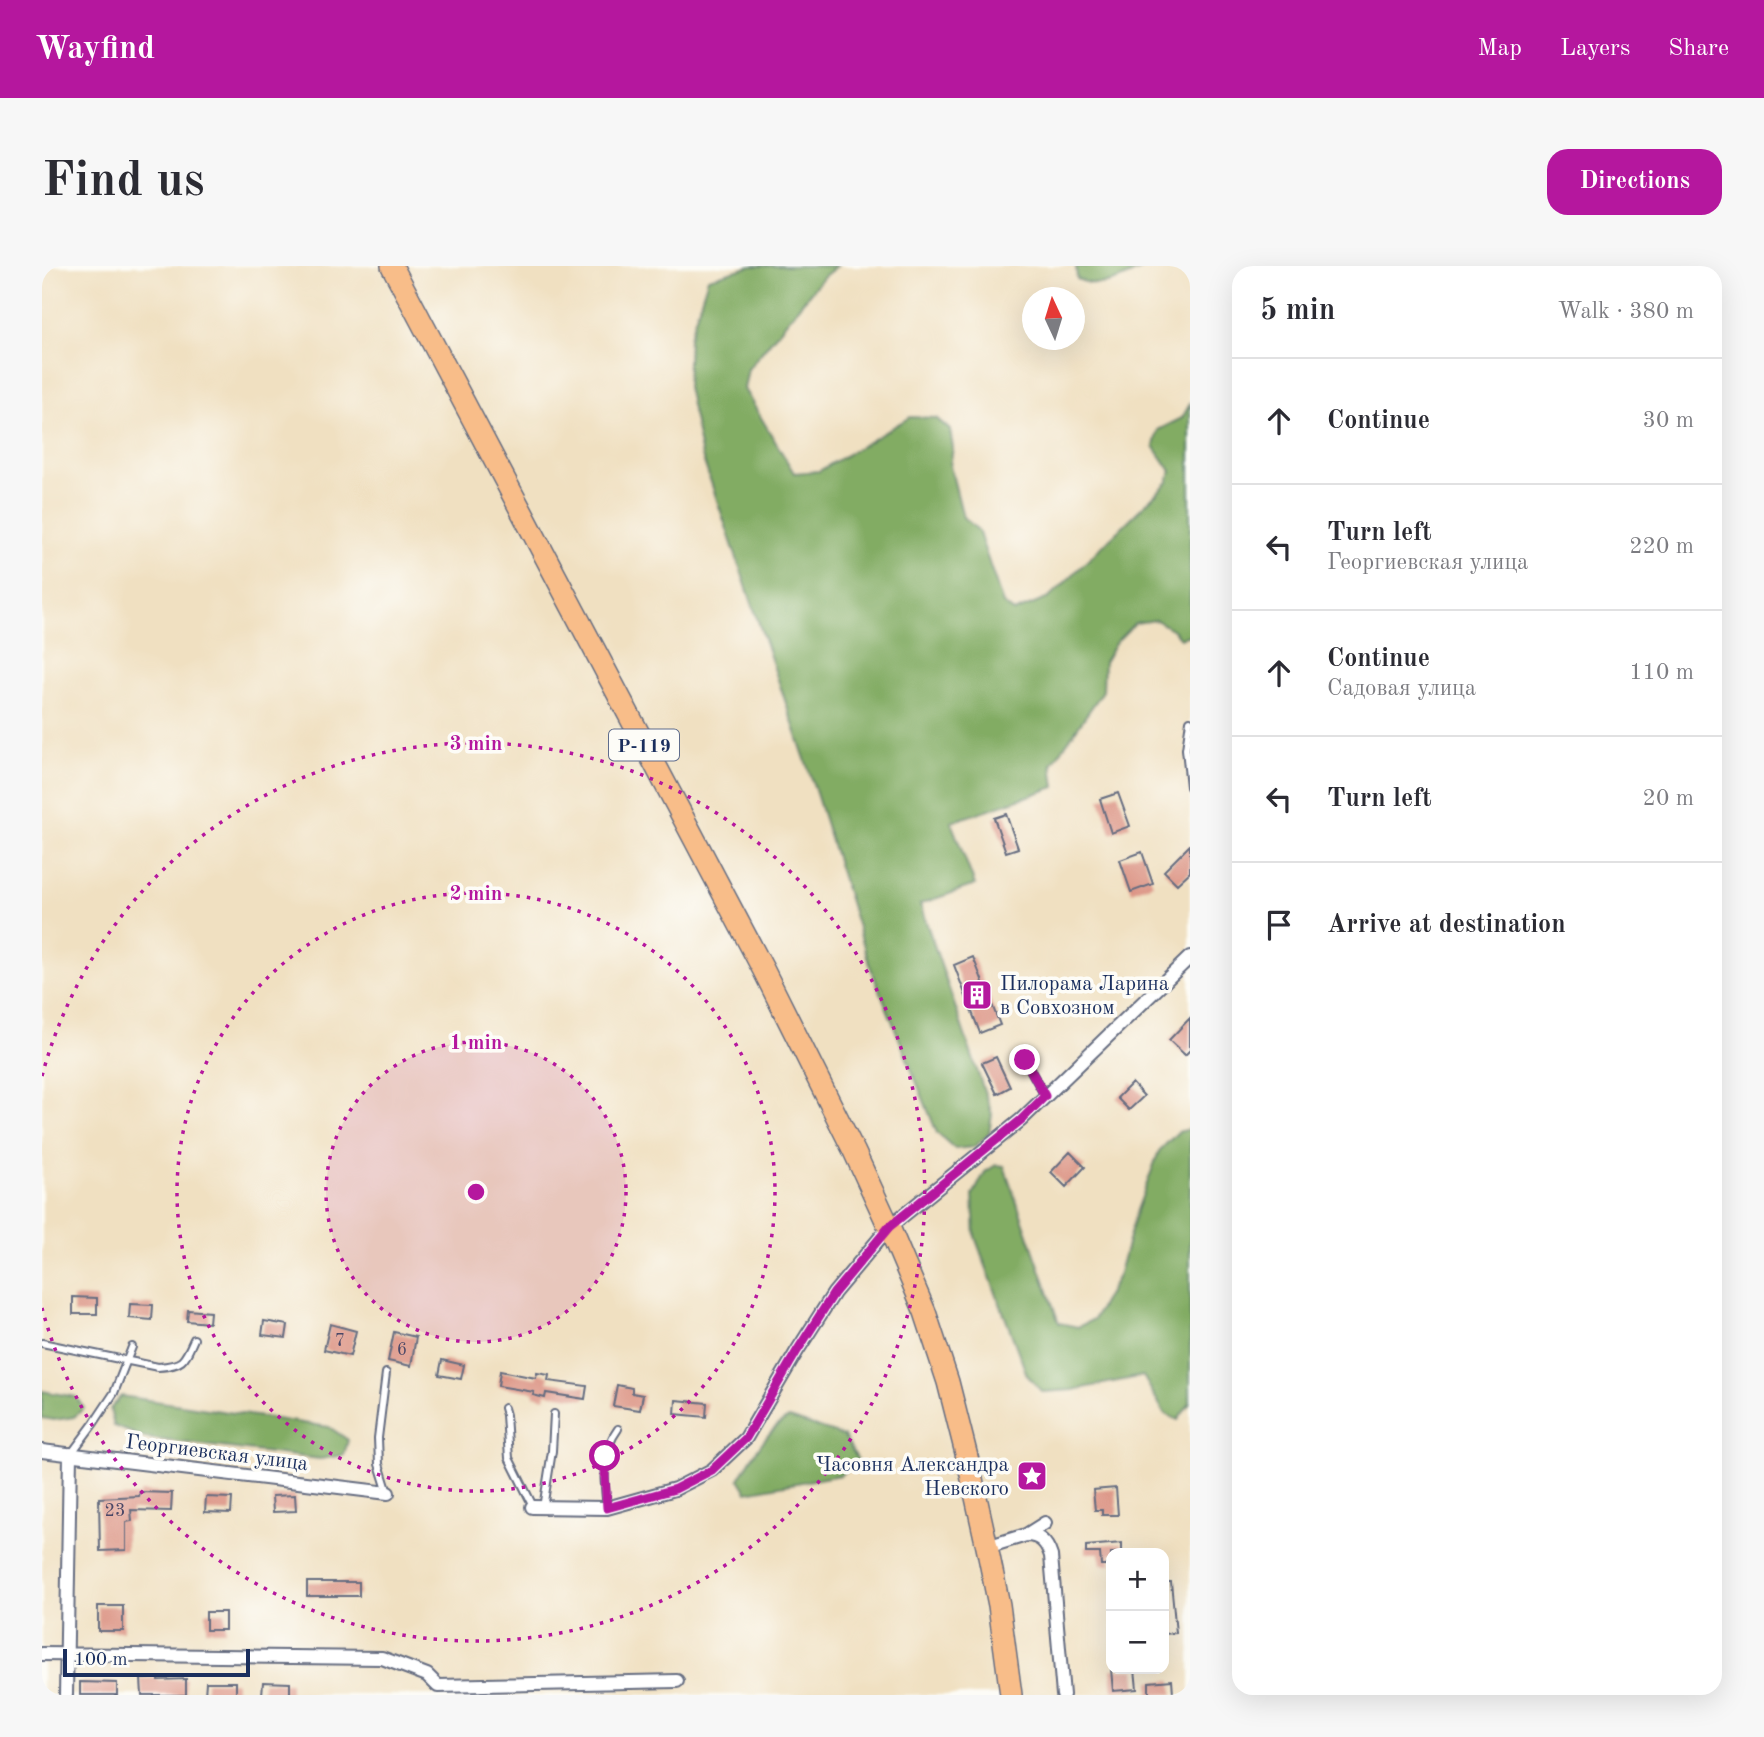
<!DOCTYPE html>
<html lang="en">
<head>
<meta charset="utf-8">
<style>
  :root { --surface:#fff; --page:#f7f7f7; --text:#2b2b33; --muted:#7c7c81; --line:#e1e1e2; --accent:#b5179e }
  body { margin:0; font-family:"Old Standard TT",serif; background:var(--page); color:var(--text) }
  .controls { position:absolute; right:21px; bottom:21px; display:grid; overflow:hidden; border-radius:14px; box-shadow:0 7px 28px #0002 }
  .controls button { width:63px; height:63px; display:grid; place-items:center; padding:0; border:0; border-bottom:2px solid var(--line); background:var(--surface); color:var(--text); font:35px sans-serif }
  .compass { position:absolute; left:980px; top:21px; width:63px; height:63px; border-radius:50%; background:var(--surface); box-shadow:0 7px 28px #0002; rotate:356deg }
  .scale { position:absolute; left:21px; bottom:18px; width:187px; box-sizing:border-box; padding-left:7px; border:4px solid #1b2f5e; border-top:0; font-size:19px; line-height:24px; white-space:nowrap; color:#1b2f5e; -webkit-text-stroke:5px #fdfcf7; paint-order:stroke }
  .stop { position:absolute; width:21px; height:21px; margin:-16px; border:5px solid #b5179e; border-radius:50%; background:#fff }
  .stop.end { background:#b5179e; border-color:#fff; box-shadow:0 2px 7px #0008 }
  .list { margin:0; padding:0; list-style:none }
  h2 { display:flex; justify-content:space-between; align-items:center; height:91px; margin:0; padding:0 28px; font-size:30px }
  h2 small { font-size:23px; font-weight:400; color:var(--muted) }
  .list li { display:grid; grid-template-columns:46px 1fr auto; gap:21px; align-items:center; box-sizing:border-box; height:126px; padding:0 28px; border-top:2px solid var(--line) }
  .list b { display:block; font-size:26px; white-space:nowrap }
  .list p { margin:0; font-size:23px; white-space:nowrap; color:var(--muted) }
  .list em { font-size:23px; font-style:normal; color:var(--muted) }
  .icon { flex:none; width:38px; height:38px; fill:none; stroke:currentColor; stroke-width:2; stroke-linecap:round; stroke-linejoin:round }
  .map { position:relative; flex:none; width:1148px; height:1429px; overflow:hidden; border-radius:21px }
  header { display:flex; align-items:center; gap:42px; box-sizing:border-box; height:98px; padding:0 35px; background:var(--accent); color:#fff }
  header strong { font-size:33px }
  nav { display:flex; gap:38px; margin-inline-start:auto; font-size:24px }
  .intro { display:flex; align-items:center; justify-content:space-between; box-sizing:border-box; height:168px; padding:0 42px }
  h1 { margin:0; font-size:49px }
  .button { padding:18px 32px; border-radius:21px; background:var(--accent); color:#fff; font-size:24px; font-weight:700 }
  main { display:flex; gap:42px; padding:0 42px }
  aside { flex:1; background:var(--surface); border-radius:21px; box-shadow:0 7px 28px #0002 }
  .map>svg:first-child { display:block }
  .forest { fill:#82ac64; stroke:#4e6e61; stroke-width:2 }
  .building { fill:#db9282 }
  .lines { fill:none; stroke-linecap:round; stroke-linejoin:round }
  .service-casing { stroke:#666d81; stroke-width:10 }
  .minor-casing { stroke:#666d81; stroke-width:16 }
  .trunk-casing { stroke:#666d81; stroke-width:24 }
  .service { stroke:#fff; stroke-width:6 }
  .minor { stroke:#fff; stroke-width:12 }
  .trunk { stroke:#f8bd89; stroke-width:21 }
  .route { stroke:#b5179e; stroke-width:9 }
  .ring { fill:none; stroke:#b5179e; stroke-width:3.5; stroke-dasharray:3.5 7 }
  .labels { text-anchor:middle; stroke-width:7; stroke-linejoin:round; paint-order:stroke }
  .number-label { font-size:18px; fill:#4b4867 }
  .shield { fill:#fdfcf7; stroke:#5f6c8c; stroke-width:2 }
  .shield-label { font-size:19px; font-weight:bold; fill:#1b2f5e }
  .poi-label { font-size:21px; fill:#1b2f5e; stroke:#fdfcf7; text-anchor:start }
  .street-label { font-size:21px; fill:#1b2f5e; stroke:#fdfcf7 }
  .centre { fill:#b5179e; stroke:#fdfcf7; stroke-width:3.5 }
  .ring-label { font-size:21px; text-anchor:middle; font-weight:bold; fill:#b5179e; stroke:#fdfcf7; stroke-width:7; stroke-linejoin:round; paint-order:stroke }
</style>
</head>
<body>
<header>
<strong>Wayfind</strong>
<nav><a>Map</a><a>Layers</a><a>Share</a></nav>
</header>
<div class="intro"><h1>Find us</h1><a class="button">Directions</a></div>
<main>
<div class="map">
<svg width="1148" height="1429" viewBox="0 0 1148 1429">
  <rect width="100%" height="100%" fill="#fdfcf7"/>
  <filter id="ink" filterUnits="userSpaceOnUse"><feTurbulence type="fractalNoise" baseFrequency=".0143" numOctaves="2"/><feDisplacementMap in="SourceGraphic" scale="14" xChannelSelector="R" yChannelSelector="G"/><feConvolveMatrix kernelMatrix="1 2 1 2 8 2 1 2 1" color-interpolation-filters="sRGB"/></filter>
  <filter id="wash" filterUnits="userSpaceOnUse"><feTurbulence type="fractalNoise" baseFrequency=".00686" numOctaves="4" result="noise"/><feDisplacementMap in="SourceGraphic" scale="28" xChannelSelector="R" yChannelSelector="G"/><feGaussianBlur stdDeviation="1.57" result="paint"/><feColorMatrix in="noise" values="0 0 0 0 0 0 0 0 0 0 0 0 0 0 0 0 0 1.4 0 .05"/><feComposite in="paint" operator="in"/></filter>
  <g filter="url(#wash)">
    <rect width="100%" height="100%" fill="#f0e0c1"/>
    <path class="forest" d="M710,0H795L781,11L706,103L702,123L752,207L777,205L868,151L894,152L908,164L911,182L908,200L921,251L936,264L961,338L972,346L1007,332L1126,216L1129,205L1112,180L1116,164L1140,152L1148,138V369L1138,372L1131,364L1114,354L1093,357L1074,376L1062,396L1061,425L1010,498L1013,521L909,556L933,619L878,638L950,848L947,868L932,881L913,883L895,867L828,700L767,505L660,190L645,121L647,72L666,12Z
      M1034,0H1106C1081,12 1062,25 1035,13Z
      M1148,863V1137L1136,1154L1123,1148L1101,1110L1031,1124L1000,1126L985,1109L933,971L931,929L943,906L954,899L962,900L1017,1057L1036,1061L1052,1053L1076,1010L1094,947L1117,885L1136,866Z
      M0,1125L34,1131L42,1142L32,1151L12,1154L0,1152Z
      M79,1130L287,1161L306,1174L302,1189L278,1193L103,1172L72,1160L68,1143Z
      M747,1152L802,1170L817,1196L798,1209L705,1226L697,1213C710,1192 725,1163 747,1152Z"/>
    <g id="blocks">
      <path class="building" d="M1076,527L1088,560L1069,567L1058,533Z
        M964,548L976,582L964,586L952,552Z
        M1148,579V606L1135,618L1122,605Z
        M1100,586L1111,618L1089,626L1078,594Z
        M931,691L958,759L938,767L912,699Z
        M1148,752V784L1143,789L1127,774Z
        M954,791L968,821L955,828L940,797Z
        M1090,817L1102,830L1087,844L1075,832Z
        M1028,886L1043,901L1024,921L1009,906Z
        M31,1031L55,1032V1048H31Z
        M88,1038L111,1039L110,1054L87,1052Z
        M146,1044L168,1046L167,1057L145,1055Z
        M222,1055L246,1059L244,1072L220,1069Z
        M288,1058L314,1065L308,1090L282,1084Z
        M352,1066L374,1071L369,1100L346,1095Z
        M400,1094L422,1099L419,1113L397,1109Z
        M458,1105L494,1112L495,1107L507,1109L506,1115L545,1120L543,1133L504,1127L503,1132L491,1129L492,1126L456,1120Z
        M575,1119L590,1122V1127L601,1129L598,1144L571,1140Z
        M634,1134L665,1137L664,1151L633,1148Z
        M1074,1222L1076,1249H1060V1244H1053L1051,1224Z
        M98,1226L130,1227L129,1245L89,1244L90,1255L84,1256V1284L58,1285L57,1232L97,1230Z
        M253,1229L254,1245L231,1246L230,1230Z
        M164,1231L190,1232L189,1247L163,1246Z
        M1080,1277V1287H1069V1299H1059L1058,1287H1044V1280Z
        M265,1316H317V1330H265Z
        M1122,1316H1129L1134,1367L1122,1368Z
        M56,1340H81V1365H56Z
        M164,1346H183V1364H164Z
        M1069,1403H1093L1095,1423L1071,1425Z
        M116,1412V1414L144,1413V1429H100L99,1413Z
        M1130,1414L1131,1428L1107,1429V1416Z
        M38,1416L75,1417V1429H38Z
        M164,1416H194V1429H163Z
        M221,1416L248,1417V1429H220Z"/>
    </g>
  </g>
  <g filter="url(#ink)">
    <use href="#blocks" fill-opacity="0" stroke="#666d81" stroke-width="2"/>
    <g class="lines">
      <g class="service-casing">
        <path id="service" d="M1148,455L1144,483L1148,521
          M983,794L1003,830
          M0,1077L116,1101C141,1099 142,1096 152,1073
          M344,1107L336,1172L337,1198L346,1227
          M462,1142L464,1149L467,1192L491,1240
          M29,1188L52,1157L72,1127L90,1081
          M501,1242L510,1185L512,1148
          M565,1242C562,1214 558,1187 576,1163"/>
      </g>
      <g class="minor-casing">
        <path id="minor" d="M0,1185L346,1227
          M490,1241L565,1242L633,1223L670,1204L704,1172L755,1085L792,1027L847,961L979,854L1148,691
          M984,1269C998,1269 1005,1277 1009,1290L1021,1429
          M945,1281L984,1269L1003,1257
          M0,1388L340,1392L385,1409L396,1420
          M396,1420L635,1415
          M24,1429L28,1188"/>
      </g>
      <g class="trunk-casing">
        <path id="trunk" d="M350,0L721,703L812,885L847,961L883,1046L906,1116L926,1195L945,1281L957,1339L969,1429"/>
      </g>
      <use href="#service" class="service"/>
      <use href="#minor" class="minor"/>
      <use href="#trunk" class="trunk"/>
    </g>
  </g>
  <g class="lines" filter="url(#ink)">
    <path class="route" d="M563,1190V1212L565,1242L633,1223L670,1204L704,1172L755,1085L792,1027L847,961L979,854L1003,830L983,794"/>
  </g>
  <circle cx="434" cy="926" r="150" fill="#b5179e" fill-opacity=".12"/>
  <g class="ring">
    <circle cx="434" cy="926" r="150"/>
    <circle cx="434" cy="926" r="299"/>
    <path d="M0 810A449 449 0 1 1 0 1042"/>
  </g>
  <defs>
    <g id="building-square" transform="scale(1.575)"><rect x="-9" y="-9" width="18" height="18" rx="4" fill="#b5179e" stroke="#fdfcf7"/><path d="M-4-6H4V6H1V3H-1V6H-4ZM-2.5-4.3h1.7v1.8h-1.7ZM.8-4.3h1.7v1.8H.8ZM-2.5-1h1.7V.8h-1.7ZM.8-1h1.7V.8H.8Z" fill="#fff"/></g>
    <g id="sight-square" transform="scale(1.575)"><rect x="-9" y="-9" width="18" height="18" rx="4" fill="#b5179e" stroke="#fdfcf7"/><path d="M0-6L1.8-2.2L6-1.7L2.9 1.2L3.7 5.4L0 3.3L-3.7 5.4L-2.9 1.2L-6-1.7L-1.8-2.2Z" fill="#fff"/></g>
  </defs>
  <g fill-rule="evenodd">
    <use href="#building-square" x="935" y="729"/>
    <use href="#sight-square" x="990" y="1210"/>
  </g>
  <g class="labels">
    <g class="number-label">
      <text x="298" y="1080">7</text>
      <text x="360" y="1089">6</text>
      <text x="73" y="1250">23</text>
    </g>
    <rect class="shield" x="567" y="463.5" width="70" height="31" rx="5"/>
    <g class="shield-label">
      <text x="602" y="486">Р-119</text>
    </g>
    <g class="poi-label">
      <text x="958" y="724">Пилорама Ларина<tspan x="958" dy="24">в Совхозном</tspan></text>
      <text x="967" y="1205" text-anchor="end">Часовня Александра<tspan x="967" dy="24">Невского</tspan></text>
    </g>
    <g class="street-label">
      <text transform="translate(175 1186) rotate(7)" y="7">Георгиевская улица</text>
    </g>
  </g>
  <circle cx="434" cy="926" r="10" class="centre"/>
  <g class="ring-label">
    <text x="434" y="484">3 min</text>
    <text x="434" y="634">2 min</text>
    <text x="434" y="783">1 min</text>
  </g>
</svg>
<div class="controls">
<button>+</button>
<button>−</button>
</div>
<svg class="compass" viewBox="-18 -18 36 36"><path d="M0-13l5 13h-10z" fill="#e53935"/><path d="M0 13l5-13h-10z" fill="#7c7c81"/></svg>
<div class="scale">100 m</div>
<div class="stop" style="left:563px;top:1190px"></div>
<div class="stop end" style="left:983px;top:794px"></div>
</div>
<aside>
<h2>5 min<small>Walk · 380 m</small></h2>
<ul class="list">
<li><svg class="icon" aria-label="ahead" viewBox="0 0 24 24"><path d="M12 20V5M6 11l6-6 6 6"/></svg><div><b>Continue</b></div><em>30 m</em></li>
<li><svg class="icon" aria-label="left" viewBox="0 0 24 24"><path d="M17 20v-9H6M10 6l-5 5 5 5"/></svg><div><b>Turn left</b><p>Георгиевская улица</p></div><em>220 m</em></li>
<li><svg class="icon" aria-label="ahead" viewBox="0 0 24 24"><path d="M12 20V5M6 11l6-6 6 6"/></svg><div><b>Continue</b><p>Садовая улица</p></div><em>110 m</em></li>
<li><svg class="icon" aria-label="left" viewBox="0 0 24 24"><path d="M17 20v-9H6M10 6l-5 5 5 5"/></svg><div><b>Turn left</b></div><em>20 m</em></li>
<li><svg class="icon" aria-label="arrive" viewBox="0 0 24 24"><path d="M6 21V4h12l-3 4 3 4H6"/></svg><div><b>Arrive at destination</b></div></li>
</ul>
</aside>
</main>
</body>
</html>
